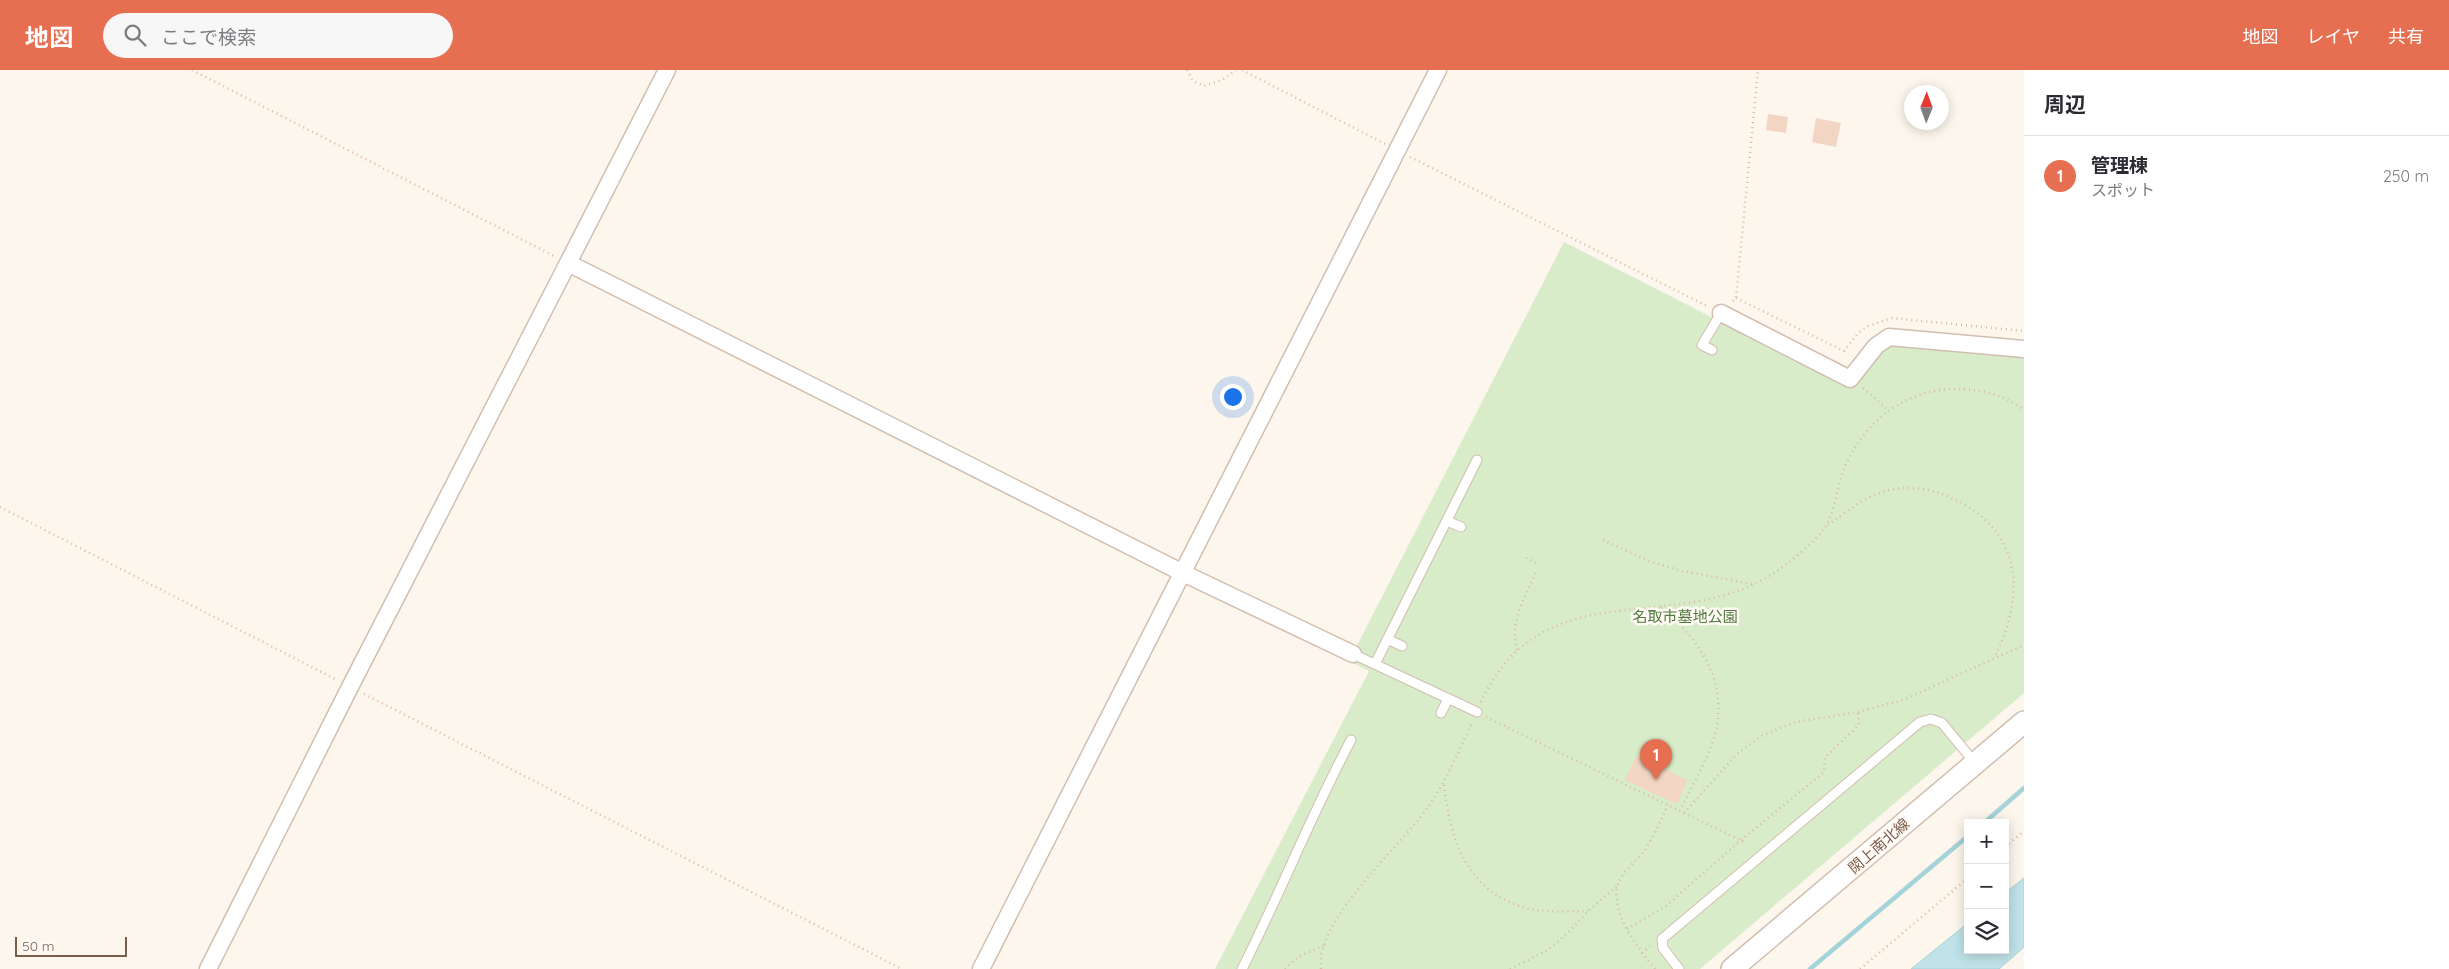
<!DOCTYPE html>
<html lang="ja">
<head>
<meta charset="utf-8">
<style>
  :root { --surface:#fff; --page:#f7f7f7; --text:#2b2b33; --muted:#7c7c81; --line:#e1e1e2; --accent:#e76f51 }
  body { margin:0; font-family:Quicksand,"Noto Sans JP",sans-serif; background:var(--page); color:var(--text) }
  .controls { position:absolute; right:15px; bottom:15px; display:grid; overflow:hidden; border-radius:0px; box-shadow:0 2px 12px #0003 }
  .controls button { width:45px; height:45px; display:grid; place-items:center; padding:0; border:0; border-bottom:1px solid var(--line); background:var(--surface); color:var(--text); font:25px sans-serif }
  .compass { position:absolute; left:1904px; top:15px; width:45px; height:45px; border-radius:50%; background:var(--surface); box-shadow:0 2px 12px #0003; rotate:1deg }
  .scale { position:absolute; left:15px; bottom:12px; width:112px; box-sizing:border-box; padding-left:5px; border:2px solid #7a5c4d; border-top:0; font-size:14px; line-height:18px; white-space:nowrap; color:#7a5c4d; -webkit-text-stroke:4px #fffaf3; paint-order:stroke }
  .you { position:absolute; left:1232px; top:326px; width:18px; height:18px; margin:-12px; border:4px solid #fff; border-radius:50%; background:#1a73e8; box-shadow:0 0 0 8px #1a73e833 }
  .badge { display:grid; place-items:center; width:32px; height:32px; border-radius:50%; background:var(--accent); color:#fff; font-size:16px; font-weight:700 }
  .pin { position:absolute; translate:-50% -41px; filter:drop-shadow(0 1px 2px #0008) }
  .pin::after { content:''; position:absolute; top:26px; width:18px; height:15px; background:inherit; clip-path:polygon(0 0,100% 0,50% 100%) }
  .list { margin:0; padding:0; list-style:none }
  h2 { display:flex; justify-content:space-between; align-items:center; height:65px; margin:0; padding:0 20px; font-size:21px }
  h2 small { font-size:16px; font-weight:400; color:var(--muted) }
  .list li { display:grid; grid-template-columns:32px 1fr auto; gap:15px; align-items:center; box-sizing:border-box; height:80px; padding:0 20px; border-top:1px solid var(--line) }
  .list b { display:block; font-size:19px; white-space:nowrap }
  .list p { margin:0; font-size:16px; white-space:nowrap; color:var(--muted) }
  .list em { font-size:16px; font-style:normal; color:var(--muted) }
  .icon { flex:none; width:28px; height:28px; fill:none; stroke:currentColor; stroke-width:2; stroke-linecap:round; stroke-linejoin:round }
  .map { position:relative; flex:none; width:2024px; height:899px; overflow:hidden }
  header { display:flex; align-items:center; gap:30px; box-sizing:border-box; height:70px; padding:0 25px; background:var(--accent); color:#fff }
  header strong { font-size:24px }
  nav { display:flex; gap:28px; margin-inline-start:auto; font-size:18px }
  .search { width:350px; height:45px; background:var(--page); display:flex; align-items:center; gap:12px; box-sizing:border-box; padding:0 18px; border-radius:28px; color:var(--muted); font-size:19px }
  main { display:flex }
  aside { flex:1; background:var(--surface) }
  .map>svg:first-child { display:block }
  .green { fill:#d8ecc9 }
  .water { fill:#bfe3e8; stroke:#a5d3da }
  .lines { fill:none; stroke-linecap:round; stroke-linejoin:round }
  .stream { stroke:#a5d3da; stroke-width:4.5 }
  .building { fill:#f3d5c3 }
  .service-casing { stroke:#d1beb0; stroke-width:11 }
  .minor-casing { stroke:#d1beb0; stroke-width:19 }
  .tertiary-casing { stroke:#d1beb0; stroke-width:24 }
  .path { stroke:#d9b8a5; stroke-width:2.5; stroke-dasharray:1 4; stroke-linecap:butt }
  .service { stroke:#fff; stroke-width:9 }
  .minor { stroke:#fff; stroke-width:16 }
  .tertiary { stroke:#fff; stroke-width:21 }
  .labels { text-anchor:middle; stroke-width:5; stroke-linejoin:round; paint-order:stroke }
  .park-label { font-size:15px; fill:#537a41; stroke:#fffaf3 }
  .street-label { font-size:15px; fill:#7a5c4d; stroke:#fffaf3 }
</style>
</head>
<body>
<header>
<strong>地図</strong>
<div class="search"><svg class="icon" aria-label="search" viewBox="0 0 24 24"><circle cx="10" cy="10" r="6"/><path d="M15 15l6 6"/></svg>ここで検索</div>
<nav><a>地図</a><a>レイヤ</a><a>共有</a></nav>
</header>
<main>
<div class="map">
<svg width="2024" height="899" viewBox="0 0 2024 899">
  <rect width="100%" height="100%" fill="#fdf6ec"/>
  <path class="green" d="M1564,172L1843,314L1888,275L2024,286V623L1700,899H1215L1369,601L1349,591Z"/>
  <path class="water" d="M2024,808V877L1999,899H1911L1968,853V880H2005V823Z"/>
  <g class="lines">
    <path class="stream" d="M1984,753L2024,718
      M1810,899L1968,766"/>
  </g>
  <path class="building" d="M1768,44L1788,47L1786,63L1766,60Z
    M1816,48L1841,53L1836,77L1812,72Z
    M1636,686L1687,710L1677,734L1625,710Z"/>
  <g class="lines">
    <g class="service-casing">
      <path id="service" d="M1712,280L1702,275L1721,243
        M1447,451L1461,457
        M1387,569L1402,576
        M1353,584L1477,642
        M1375,594L1477,390
        M1441,643L1448,629
        M1242,899C1280,824 1311,745 1351,670
        M1679,899L1663,878L1662,869L1920,652L1931,649L1942,653L1975,693"/>
    </g>
    <g class="minor-casing">
      <path id="minor" d="M667,0L568,193L1183,503L1353,584
        M1721,243L1850,309L1876,276L1889,267L2024,279
        M208,899L350,617L568,193
        M981,899L1438,0"/>
    </g>
    <g class="tertiary-casing">
      <path id="tertiary" d="M1732,899L2024,652"/>
    </g>
    <path class="path" d="M192,0L556,187
      M1187,0L1193,11L1204,16L1222,10L1236,0
      M1242,0L1385,74
      M1410,87L1709,237
      M1736,228L1844,281L1858,263L1868,256L1892,248L2024,261
      M1733,231L1736,228L1758,0
      M1863,318L1888,340
      M0,437L337,610
      M1828,455C1848,441 1869,423 1894,419C1920,415 1941,422 1964,434C2024,470 2024,529 1994,588
      M1603,470L1649,491L1682,501L1752,514
      M1526,488L1536,493
      M1661,537C1703,573 1732,617 1712,674C1703,697 1691,719 1680,740
      M1517,580C1509,552 1526,525 1537,500
      M364,624L902,899
      M1481,632C1546,493 1683,573 1784,496C1798,485 1815,472 1825,457C1833,447 1837,420 1841,407C1857,359 1900,320 1953,319C1978,319 2004,324 2024,340
      M1486,647L1746,773
      M1444,715C1450,769 1466,821 1526,838C1546,843 1568,841 1588,841
      M1684,743L1737,684L1761,666L1795,652L1858,642L1903,630L2024,575
      M2005,777L2024,761
      M1627,859L1666,836L1741,770L1824,702L1825,687L1859,655L1858,642
      M1642,883L1650,876
      M1285,899L1298,887L1325,875
      M1321,899C1314,852 1399,777 1426,740C1445,714 1458,683 1472,653
      M1510,899L1548,880L1568,863L1588,841L1617,816
      M1655,899C1638,878 1612,846 1617,817C1620,803 1637,791 1645,780C1654,766 1661,750 1668,735
      M1860,899L1968,808"/>
    <use href="#service" class="service"/>
    <use href="#minor" class="minor"/>
    <use href="#tertiary" class="tertiary"/>
  </g>
  <g class="labels">
    <g class="park-label">
      <text x="1685" y="552">名取市墓地公園</text>
    </g>
    <g class="street-label">
      <text transform="translate(1879 776) rotate(-41)" y="5">閖上南北線</text>
    </g>
  </g>
</svg>
<div class="controls">
<button>+</button>
<button>−</button>
<button><svg class="icon" aria-label="layers" viewBox="0 0 24 24"><path d="M12 4l9 5-9 5-9-5zM3 14l9 5 9-5"/></svg></button>
</div>
<svg class="compass" viewBox="-18 -18 36 36"><path d="M0-13l5 13h-10z" fill="#e53935"/><path d="M0 13l5-13h-10z" fill="#7c7c81"/></svg>
<div class="scale">50 m</div>
<div class="you"></div>
<div class="pin badge" style="left:1656px;top:710px">1</div>
</div>
<aside>
<h2>周辺<small></small></h2>
<ul class="list">
<li><span class="badge">1</span><div><b>管理棟</b><p>スポット</p></div><em>250 m</em></li>
</ul>
</aside>
</main>
</body>
</html>
